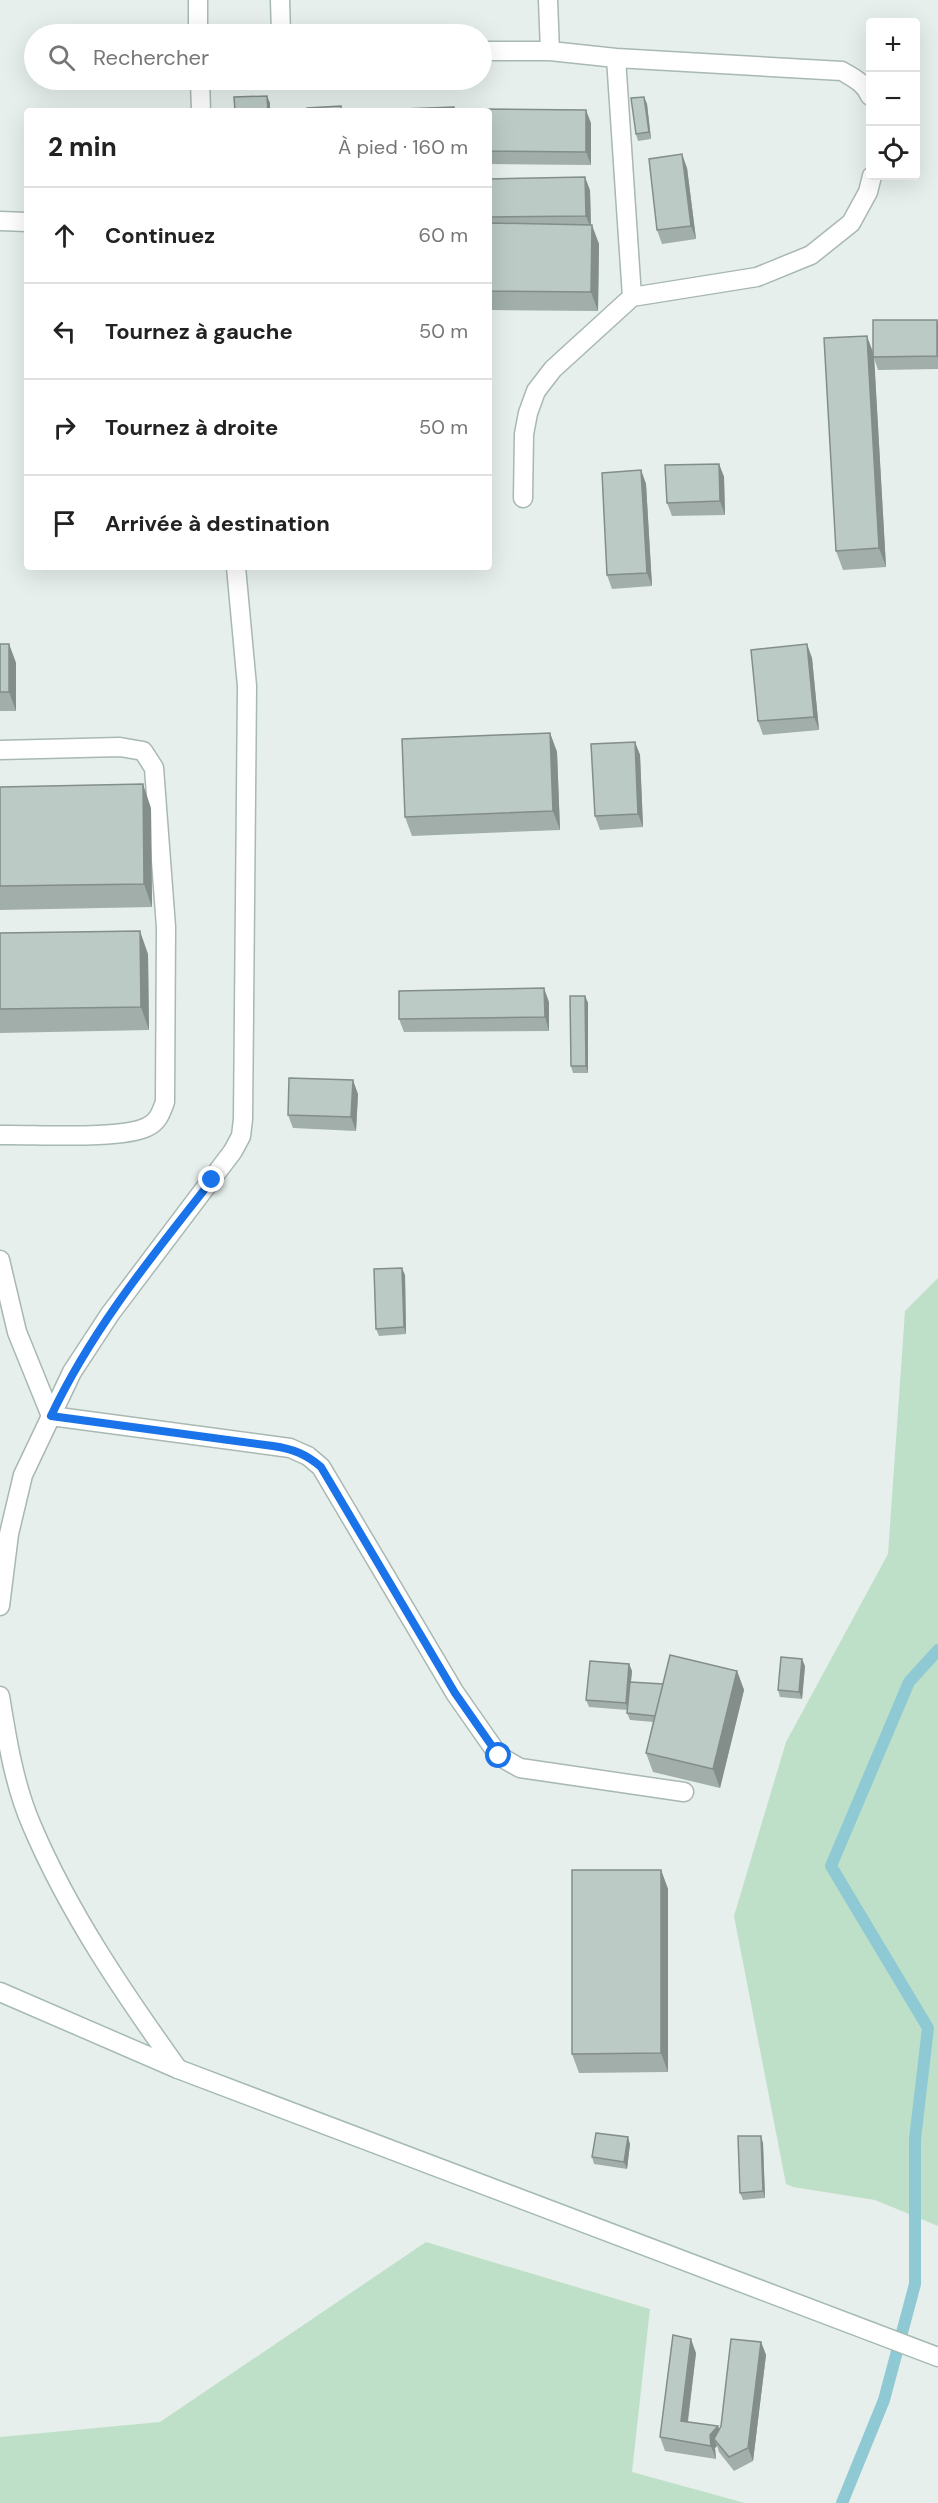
<!DOCTYPE html>
<html lang="fr">
<head>
<meta charset="utf-8">
<style>
  :root { --surface:#fff; --page:#f6f6f6; --text:#222; --muted:#767676; --line:#e0e0e0 }
  body { margin:0; font-family:"DM Sans",sans-serif; background:var(--page); color:var(--text) }
  .controls { position:absolute; right:18px; top:18px; display:grid; overflow:hidden; border-radius:6px; box-shadow:0 6px 24px #0002 }
  .controls button { width:54px; height:54px; display:grid; place-items:center; padding:0; border:0; border-bottom:2px solid var(--line); background:var(--surface); color:var(--text); font:30px sans-serif }
  .stop { position:absolute; width:18px; height:18px; margin:-14px; border:4px solid #1a73e8; border-radius:50%; background:#fff }
  .stop.end { background:#1a73e8; border-color:#fff; box-shadow:0 2px 6px #0008 }
  .list { margin:0; padding:0; list-style:none }
  h2 { display:flex; justify-content:space-between; align-items:center; height:78px; margin:0; padding:0 24px; font-size:26px }
  h2 small { font-size:20px; font-weight:400; color:var(--muted) }
  .list li { display:grid; grid-template-columns:39px 1fr auto; gap:18px; align-items:center; box-sizing:border-box; height:96px; padding:0 24px; border-top:2px solid var(--line) }
  .list b { display:block; font-size:22px; white-space:nowrap }
  .list em { font-size:20px; font-style:normal; color:var(--muted) }
  .icon { flex:none; width:33px; height:33px; fill:none; stroke:currentColor; stroke-width:2; stroke-linecap:round; stroke-linejoin:round }
  .map { position:relative; flex:none; width:938px; height:2503px; overflow:hidden }
  .search { position:absolute; background:var(--surface); box-shadow:0 6px 24px #0002; left:24px; top:24px; width:468px; height:66px; display:flex; align-items:center; gap:15px; box-sizing:border-box; padding:0 21px; border-radius:33px; color:var(--muted); font-size:22px }
  .panel { position:absolute; background:var(--surface); box-shadow:0 6px 24px #0002; left:24px; top:108px; width:468px; height:462px; border-radius:6px }
  .map>svg:first-child { display:block }
  .green { fill:#bfe0c8 }
  .lines { fill:none; stroke-linecap:round; stroke-linejoin:round }
  .stream { stroke:#8ec9d4; stroke-width:12 }
  .lane-casing { stroke:#a8b8b2; stroke-width:21 }
  .street-casing { stroke:#a8b8b2; stroke-width:21 }
  .secondary-casing { stroke:#a4bbb3; stroke-width:21 }
  .lane { stroke:#fff; stroke-width:18 }
  .street { stroke:#fff; stroke-width:18 }
  .secondary { stroke:#fff; stroke-width:18 }
  .wall { fill:#a1aea9 }
  .shaded-wall { fill:#838d89 }
  .building { fill:#bbcac4; stroke:#838d89; stroke-width:1.5 }
  .route { stroke:#1a73e8; stroke-width:8 }
</style>
</head>
<body>
<div class="map">
<svg width="938" height="2503" viewBox="0 0 938 2503">
  <rect width="100%" height="100%" fill="#e6efeb"/>
  <path class="green" d="M938,1278V2226L875,2200L793,2187L786,2184L734,1916L786,1742L888,1554L905,1311Z
    M426,2242L650,2309L632,2472L745,2503H0V2437L160,2422Z"/>
  <g class="lines">
    <path class="stream" d="M842,2503L884,2400L915,2284V2139L928,2028L831,1866L909,1682L938,1650"/>
    <g class="lane-casing">
      <path id="lane" d="M0,750L120,747L143,751L154,768L166,927L165,1102C161,1113 158,1122 147,1127C121,1140 33,1134 0,1135
        M0,1260L17,1332L51,1416"/>
    </g>
    <g class="street-casing">
      <path id="street" d="M198,0V34
        M280,0L281,34
        M548,0L550,51
        M482,51H550L616,58L842,71C853,78 865,83 870,96
        M616,58L632,297
        M200,80L201,111
        M0,221L27,222
        M523,498L524,434L528,413L536,391L553,369L632,297L757,277L811,255L851,223L868,192L872,176
        M51,1416L290,1448L308,1456L321,1467L455,1693L499,1756L520,1768L684,1792
        M0,1606L9,1534L23,1475L72,1372L110,1314L233,1151L241,1136L243,1119L247,686L236,567
        M0,1696C7,1739 14,1785 32,1826C69,1913 123,1992 178,2069"/>
    </g>
    <g class="secondary-casing">
      <path id="secondary" d="M0,1992L178,2069L938,2357"/>
    </g>
    <use href="#lane" class="lane"/>
    <use href="#street" class="street"/>
    <use href="#secondary" class="secondary"/>
  </g>
  <path class="wall" d="M644,97L647,104L651,139L638,141L636,134Z
    M489,111L591,123V165L489,164Z
    M687,168L696,239L662,244L657,230Z
    M489,179L590,190L591,225L599,244L598,311L489,310Z
    M938,323V369L878,370L874,358L886,567L843,570L836,551L873,354Z
    M719,464L724,477L725,515L672,516L667,503Z
    M641,470L646,484L652,586L612,589L607,575Z
    M0,644H9L16,663V711H0Z
    M812,658L819,730L763,735L758,721Z
    M550,733L557,752L560,830L412,836L405,817Z
    M635,742L640,755L643,827L600,830L595,816Z
    M0,787L151,808L152,907L0,910Z
    M0,933L148,954L149,1030L0,1033Z
    M585,996L588,1003V1073H573L571,1066Z
    M549,1002V1031L404,1032L399,1019Z
    M358,1094L356,1131L293,1128L288,1115Z
    M405,1275L406,1334L379,1336L376,1329Z
    M629,1664L632,1671L631,1682L663,1684L737,1671L744,1690L720,1788L653,1772L646,1753L653,1722L630,1720L627,1713L628,1710L589,1707L586,1700Z
    M805,1666L802,1699L780,1697L778,1690Z
    M661,1870L668,1889V2072L579,2073L572,2054Z
    M763,2143L765,2198L743,2200L740,2193Z
    M630,2144L627,2169L594,2164L592,2157Z
    M761,2342L766,2355L753,2461L734,2471L719,2452L717,2446L715,2448L716,2459L665,2451L660,2437L696,2353L688,2422L719,2430Z"/>
  <path class="shaded-wall" d="M267,96L270,103V111H268Z
    M644,97L647,104L651,139L649,132Z
    M586,110L591,123V165L586,152Z
    M682,154L687,168L696,239L691,226Z
    M585,177L590,190L591,229L586,216Z
    M592,225L599,244L598,311L591,292Z
    M937,320L938,323V358L937,356Z
    M867,336L874,355L886,567L879,548Z
    M719,464L724,477L725,515L720,501Z
    M641,470L646,484L652,586L647,573Z
    M9,644L16,663V711L9,692Z
    M807,644L812,658L819,730L814,717Z
    M550,733L557,752L560,830L553,811Z
    M635,742L640,755L643,827L638,814Z
    M143,784L151,808L152,907L144,884Z
    M140,931L148,954L149,1030L141,1007Z
    M544,988L549,1002V1031L545,1017Z
    M585,996L588,1003V1073L586,1066Z
    M353,1080L358,1094L356,1131L351,1117Z
    M402,1268L405,1275L406,1334L404,1327Z
    M802,1659L805,1666L802,1699L799,1692Z
    M629,1664L632,1671L628,1710L626,1703Z
    M737,1671L744,1690L720,1788L713,1769Z
    M661,1870L668,1889V2072L661,2053Z
    M761,2136L763,2143L765,2198L763,2191Z
    M628,2137L630,2144L627,2169L624,2162Z
    M691,2339L696,2353L686,2434L681,2421Z
    M761,2342L766,2355L753,2461L748,2448Z
    M718,2426L723,2440L714,2439L717,2446L715,2448L716,2459L711,2446L710,2435Z"/>
  <path class="building" d="M267,96L268,111H235L234,97Z
    M644,97L649,132L636,134L631,98Z
    M341,106V111H307V108Z
    M454,107V111H377V110Z
    M483,109L586,110V152L489,151V111H483Z
    M682,154L691,226L657,230L649,159Z
    M585,177L586,216L489,217V179Z
    M489,223L592,225L591,292L489,291Z
    M873,320H937V356L873,357Z
    M867,336L879,548L836,551L824,338Z
    M719,464L720,501L667,503L665,465Z
    M641,470L647,573L607,575L602,473Z
    M0,644H9V692H0Z
    M807,644L814,717L758,721L751,650Z
    M550,733L553,811L405,817L402,739Z
    M635,742L638,814L595,816L591,744Z
    M143,784L144,884L0,886V787Z
    M140,931L141,1007L0,1009V933Z
    M544,988L545,1017L399,1019V991Z
    M570,996H585L586,1066H571Z
    M289,1078L353,1080L351,1117L288,1115Z
    M402,1268L404,1327L376,1329L374,1269Z
    M670,1655L737,1671L713,1769L646,1753Z
    M781,1657L802,1659L799,1692L778,1690Z
    M590,1661L629,1664L626,1703L586,1700Z
    M630,1682L663,1684L655,1716L627,1713Z
    M572,1870H661V2053L572,2054Z
    M596,2133L628,2137L624,2162L592,2157Z
    M738,2136H761L763,2191L740,2193Z
    M673,2335L691,2339L681,2421L718,2426L710,2435L711,2446L660,2437Z
    M731,2339L761,2342L748,2448L729,2457L714,2439L721,2426Z"/>
  <g class="lines">
    <path class="route" d="M212,1180C153,1255 92,1329 51,1416L273,1446C293,1449 306,1454 321,1467L455,1693L499,1756"/>
  </g>
</svg>
<div class="controls">
<button>+</button>
<button>−</button>
<button><svg class="icon" aria-label="locate" viewBox="0 0 24 24"><circle cx="12" cy="12" r="6"/><path d="M12 2v4M12 18v4M2 12h4M18 12h4"/></svg></button>
</div>
<div class="stop" style="left:499px;top:1756px"></div>
<div class="stop end" style="left:212px;top:1180px"></div>
<div class="search"><svg class="icon" aria-label="search" viewBox="0 0 24 24"><circle cx="10" cy="10" r="6"/><path d="M15 15l6 6"/></svg>Rechercher</div>
<section class="panel">
<h2>2 min<small>À pied · 160 m</small></h2>
<ul class="list">
<li><svg class="icon" aria-label="ahead" viewBox="0 0 24 24"><path d="M12 20V5M6 11l6-6 6 6"/></svg><div><b>Continuez</b></div><em>60 m</em></li>
<li><svg class="icon" aria-label="left" viewBox="0 0 24 24"><path d="M17 20v-9H6M10 6l-5 5 5 5"/></svg><div><b>Tournez à gauche</b></div><em>50 m</em></li>
<li><svg class="icon" aria-label="right" viewBox="0 0 24 24"><path d="M7 20v-9h11M14 6l5 5-5 5"/></svg><div><b>Tournez à droite</b></div><em>50 m</em></li>
<li><svg class="icon" aria-label="arrive" viewBox="0 0 24 24"><path d="M6 21V4h12l-3 4 3 4H6"/></svg><div><b>Arrivée à destination</b></div></li>
</ul>
</section>
</div>
</body>
</html>
